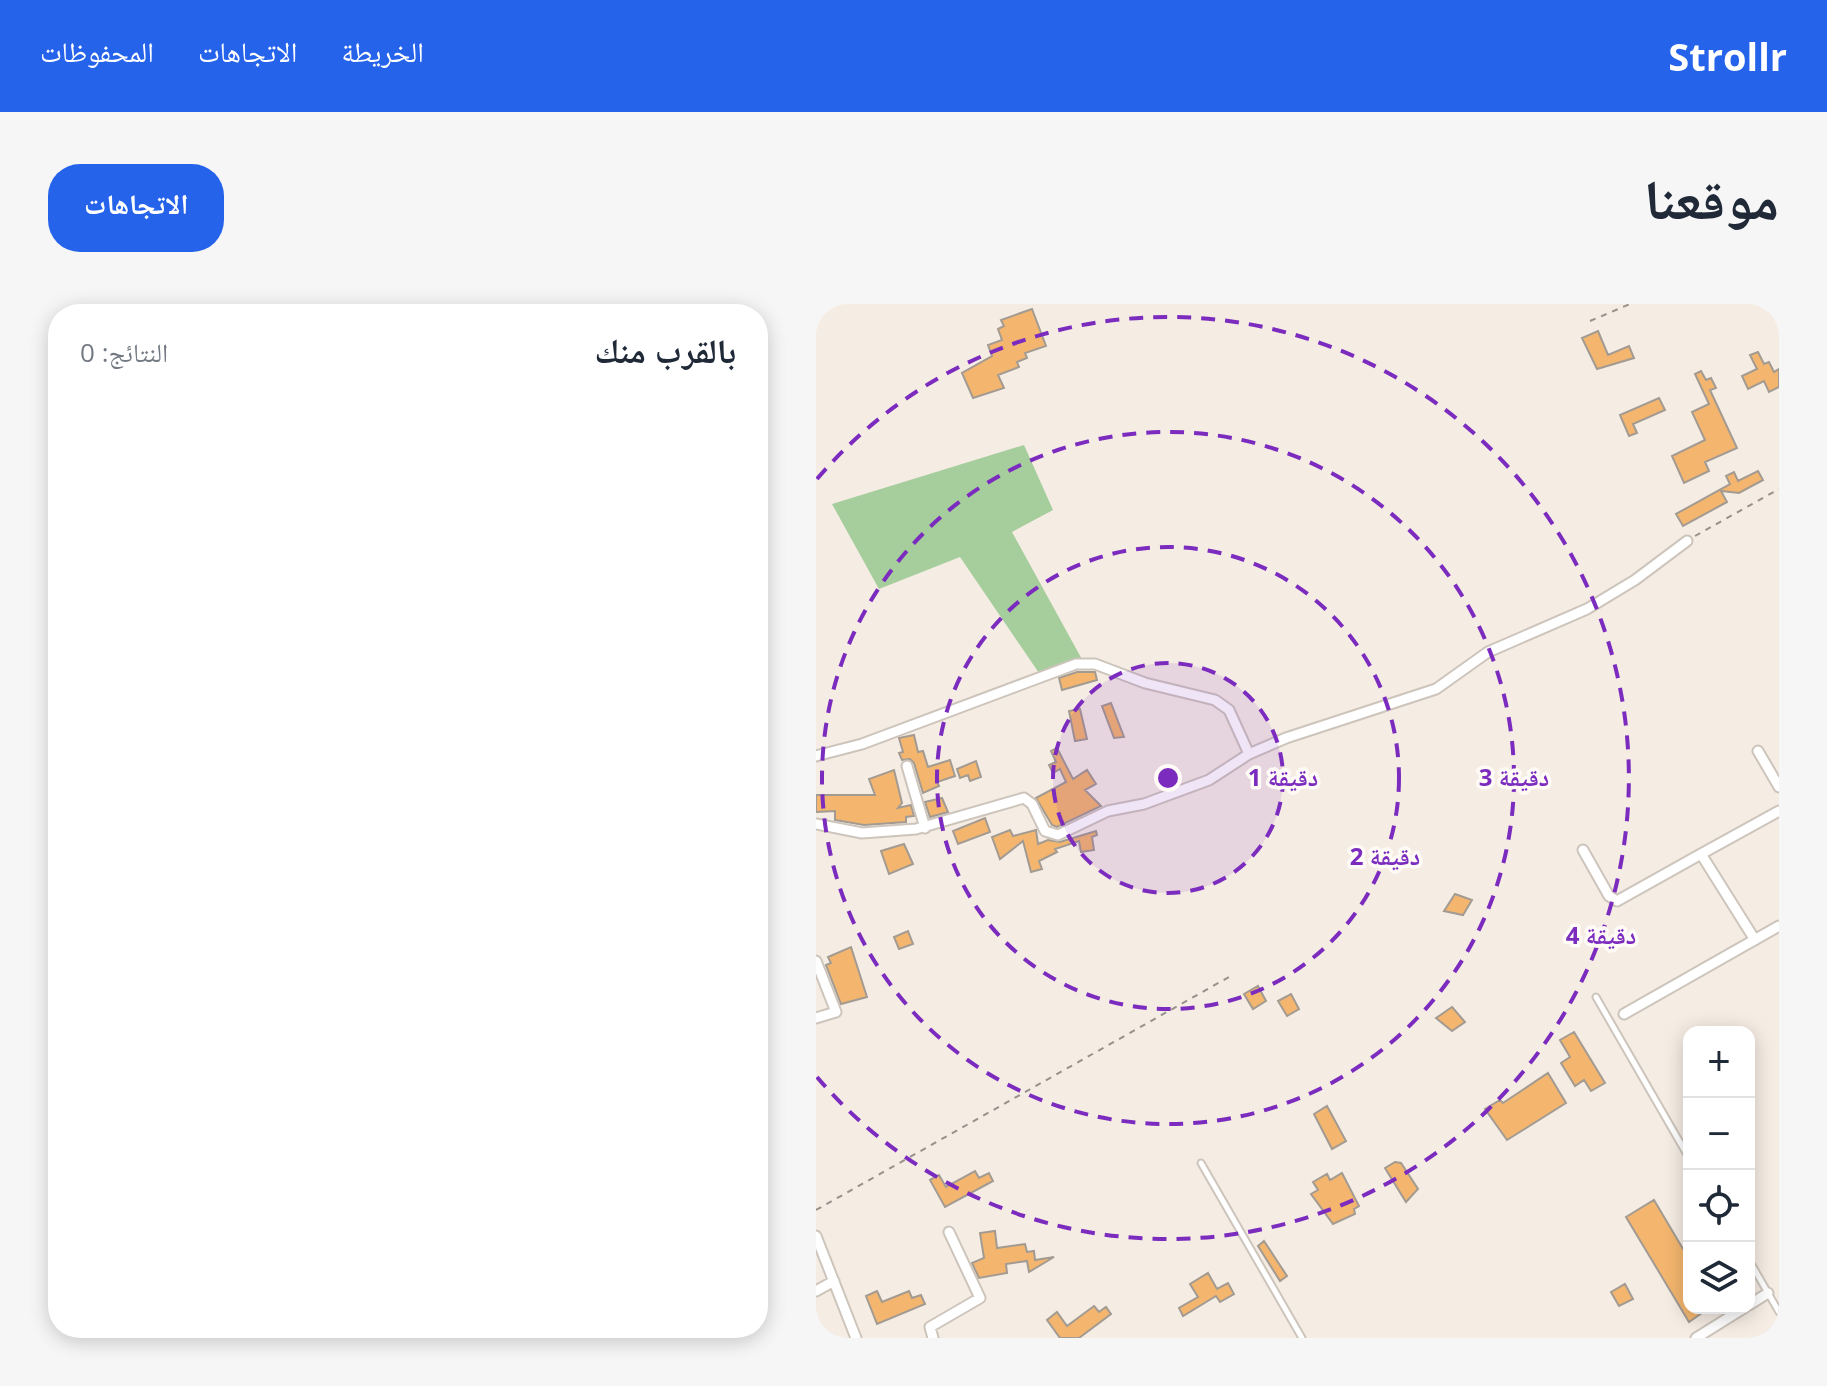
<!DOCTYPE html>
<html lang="ar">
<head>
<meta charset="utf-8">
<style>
  :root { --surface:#fff; --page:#f6f6f7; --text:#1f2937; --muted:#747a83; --line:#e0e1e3; --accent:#2563eb }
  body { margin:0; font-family:"Open Sans","Noto Naskh Arabic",sans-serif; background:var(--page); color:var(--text); direction:rtl }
  .controls { position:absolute; right:24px; bottom:24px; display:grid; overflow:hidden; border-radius:16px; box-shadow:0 4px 20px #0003 }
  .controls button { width:72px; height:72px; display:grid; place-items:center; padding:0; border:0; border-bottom:2px solid var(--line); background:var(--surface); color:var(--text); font:40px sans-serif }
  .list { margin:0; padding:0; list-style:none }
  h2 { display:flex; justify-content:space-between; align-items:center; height:104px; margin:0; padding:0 32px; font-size:34px }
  h2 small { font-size:26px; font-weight:400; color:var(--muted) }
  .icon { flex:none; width:44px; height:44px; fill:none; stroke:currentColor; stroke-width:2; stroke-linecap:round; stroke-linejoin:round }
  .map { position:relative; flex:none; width:963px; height:1034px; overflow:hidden; direction:ltr; border-radius:32px }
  header { display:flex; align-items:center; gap:48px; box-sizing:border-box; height:112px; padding:0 40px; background:var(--accent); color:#fff }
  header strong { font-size:38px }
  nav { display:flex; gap:44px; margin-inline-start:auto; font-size:28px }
  .intro { display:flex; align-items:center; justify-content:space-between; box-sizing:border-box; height:192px; padding:0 48px }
  h1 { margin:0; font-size:56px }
  .button { padding:20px 36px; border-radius:32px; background:var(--accent); color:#fff; font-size:28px; font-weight:700 }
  main { display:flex; gap:48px; padding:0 48px }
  aside { flex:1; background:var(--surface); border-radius:32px; box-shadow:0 4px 20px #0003 }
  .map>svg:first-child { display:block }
  .green { fill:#a6cd9c }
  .building { fill:#f4b66e; stroke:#a39b92; stroke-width:2 }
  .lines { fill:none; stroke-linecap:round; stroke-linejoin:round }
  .service-casing { stroke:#cdc5bc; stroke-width:9 }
  .minor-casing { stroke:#cdc5bc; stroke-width:13 }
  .path { stroke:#98918b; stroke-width:2; stroke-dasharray:6 6; stroke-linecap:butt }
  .service { stroke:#fff; stroke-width:5 }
  .minor { stroke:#fff; stroke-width:9 }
  .ring { fill:none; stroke:#7b2cbf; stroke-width:4; stroke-dasharray:14 10 }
  .centre { fill:#7b2cbf; stroke:#fefaf6; stroke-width:4 }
  .ring-label { font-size:24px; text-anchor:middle; font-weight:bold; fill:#7b2cbf; stroke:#fefaf6; stroke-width:7; stroke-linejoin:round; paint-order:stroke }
</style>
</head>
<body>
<header>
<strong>Strollr</strong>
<nav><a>الخريطة</a><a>الاتجاهات</a><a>المحفوظات</a></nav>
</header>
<div class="intro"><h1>موقعنا</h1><a class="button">الاتجاهات</a></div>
<main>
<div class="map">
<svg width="963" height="1034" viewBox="0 0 963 1034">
  <rect width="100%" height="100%" fill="#f5ece3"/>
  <path class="green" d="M208,141L237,206L196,228L268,359L225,372L144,253L63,285L16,200Z"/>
  <path class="building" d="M216,5L230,42L209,49L211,54L201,58L203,63L182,71L188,84L157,94L146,69L176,52L172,41L186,36L182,25L188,22L185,16Z
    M782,27L792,51L813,42L818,54L781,65L766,34Z
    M942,48L948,60L953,58L958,68L963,65V83L953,88L948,77L932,85L926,72L941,65L934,51Z
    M885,67L890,76L895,74L900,84L894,86L921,144L889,158L893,167L868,179L856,152L889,136L876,108L893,100L879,70Z
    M843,94L849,106L817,120L821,129L813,132L804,111Z
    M942,167L947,176L923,189L905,187L911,198L867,222L860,210L914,180L910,172L918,168L922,177Z
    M261,368H279L281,376L246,386L243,374Z
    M295,399L308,433L298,434L286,402Z
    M264,405L271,435L259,437L253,407Z
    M98,431L102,448L107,447L112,463L134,456L139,472L121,478L123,482L107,489L98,459L94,455L86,456L83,449L87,448L83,434Z
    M241,444L257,475L271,466L280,480L269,486L285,502L241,523L236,521L220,494L250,478L244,465L237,469L233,461L240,458L235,447Z
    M160,457L165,473L154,477L152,471L144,474L141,465Z
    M78,466L86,499L82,504L95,501L98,512L90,513V518L48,521L19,516V507L0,508V491H59L53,475Z
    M126,494L132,508L114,513L109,498Z
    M169,514L174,528L142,540L137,527Z
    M194,526L197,532L220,526L222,540L232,536L244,538L280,527L281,531L276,533L278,546L265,548L263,537L239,545L241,548L223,557L226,565L215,568L207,537L184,555L176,533Z
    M88,540L97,560L73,570L65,547Z
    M639,590L656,596L647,611L628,607Z
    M92,627L97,640L83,645L78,633Z
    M35,643L51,693L25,700L10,661L15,659L12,653Z
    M442,682L450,697L437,705L428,690Z
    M475,690L483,705L471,712L462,697Z
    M636,703L649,718L636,727L620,714Z
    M758,728L789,779L775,787L768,776L759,782L745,759L754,753L744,736Z
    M732,769L750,799L691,836L669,805L684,796L687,799Z
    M511,802L530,837L516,845L498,810Z
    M579,858L585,859L602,885L590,898L569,864Z
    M159,867L163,874L173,869L177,877L129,903L114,876L123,871L130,883Z
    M526,869L543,902L538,905L539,910L517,920L495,890L502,886L497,878L511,870L514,876Z
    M838,896L873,955V1004H893L873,1018L810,913Z
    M179,927L181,944L209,940L211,948L218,947L219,956L238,953L213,968L211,957L190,960L191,969L163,974L156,959L168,954L164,929Z
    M448,937L471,972L464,977L442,942Z
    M392,969L401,985L412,979L418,990L404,998L400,992L367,1012L363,1004L382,993L374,980Z
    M809,980L817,995L803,1002L795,988Z
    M61,987L66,998L93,987L96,994L105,991L109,1000L61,1020L50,992Z
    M278,1002L283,1008L290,1003L295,1010L263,1034H244L231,1016L241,1008L251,1022Z"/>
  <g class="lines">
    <g class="service-casing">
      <path id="service" d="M780,693L873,854
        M385,859L486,1034
        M933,956L963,1008"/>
    </g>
    <g class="minor-casing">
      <path id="minor" d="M0,2L5,0
        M942,447L963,483
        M0,452L46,440L260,360H279L329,379L399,396L413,406L433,450
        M91,462L109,524
        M0,520L46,529L100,525L208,494L216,500L229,527L242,531L292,507L328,500L393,476L433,450L470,434L620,385L672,348L771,305L819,276L871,237
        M767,546L793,592L801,597L885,550
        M939,636L885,550L963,507
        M0,657L20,708L0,714
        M808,710L963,622
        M0,932L40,1034
        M0,987L18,977
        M933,1001L952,989
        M117,1034L114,1023L164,994L133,928
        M880,1034L928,1004"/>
    </g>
    <path class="path" d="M774,17L814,0
      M879,232L963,185
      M0,906L413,673"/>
    <use href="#service" class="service"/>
    <use href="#minor" class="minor"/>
  </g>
  <circle cx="352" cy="474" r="115" fill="#7b2cbf" fill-opacity=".12"/>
  <g class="ring">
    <circle cx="352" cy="474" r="115"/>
    <circle cx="352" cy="474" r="231"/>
    <circle cx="352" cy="474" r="346"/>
    <path d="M1 175A461 461 0 1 1 1 773"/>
  </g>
  <circle cx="352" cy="474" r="12" class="centre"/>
  <g class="ring-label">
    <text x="467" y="482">1 دقيقة</text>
    <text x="698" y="482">3 دقيقة</text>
    <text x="569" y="561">2 دقيقة</text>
    <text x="785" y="640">4 دقيقة</text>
  </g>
</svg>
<div class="controls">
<button>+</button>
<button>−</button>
<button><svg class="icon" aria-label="locate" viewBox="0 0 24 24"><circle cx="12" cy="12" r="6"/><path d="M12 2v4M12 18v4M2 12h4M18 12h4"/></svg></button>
<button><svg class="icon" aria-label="layers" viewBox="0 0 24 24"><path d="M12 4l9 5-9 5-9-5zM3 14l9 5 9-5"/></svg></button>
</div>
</div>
<aside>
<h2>بالقرب منك<small>النتائج: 0</small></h2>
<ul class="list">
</ul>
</aside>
</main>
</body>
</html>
